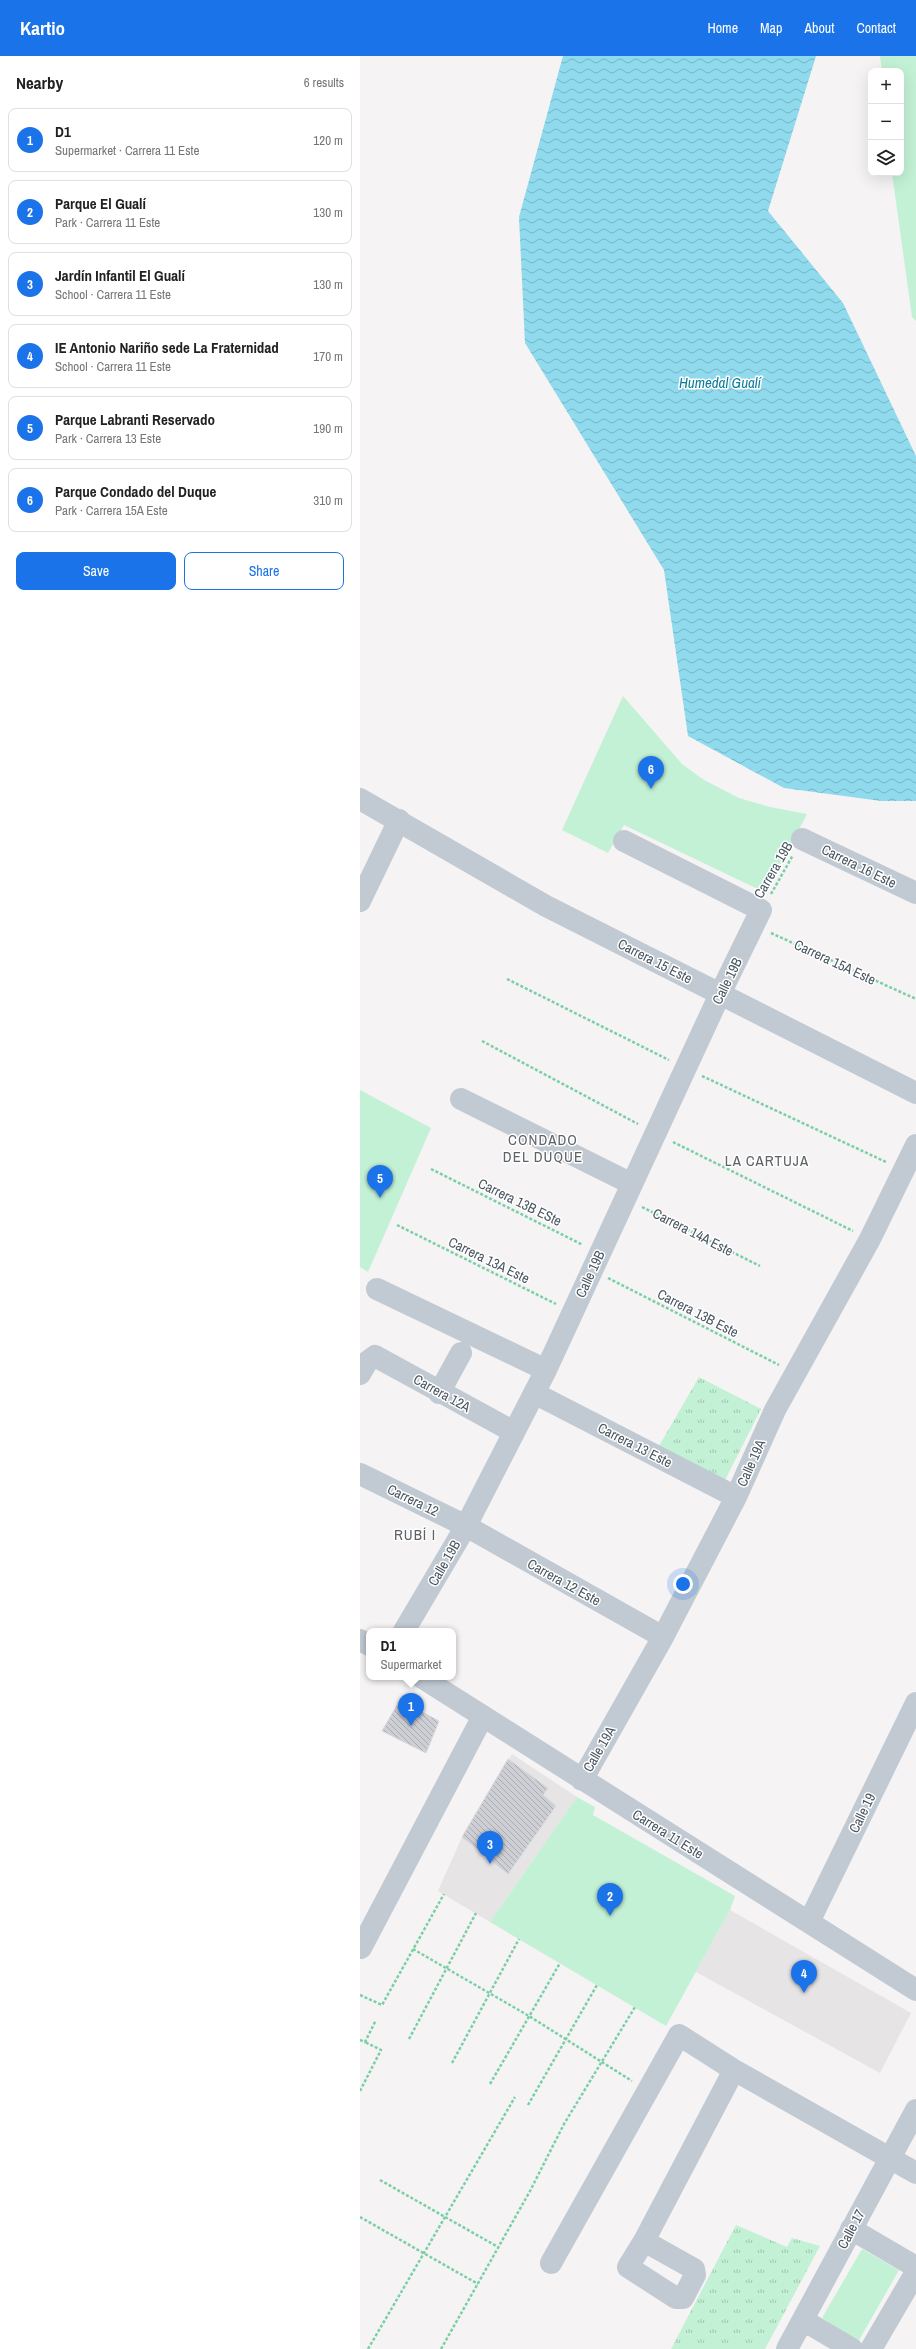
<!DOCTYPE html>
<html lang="en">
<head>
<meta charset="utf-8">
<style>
  :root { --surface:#fff; --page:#f2f2f2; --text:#222; --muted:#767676; --line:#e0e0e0; --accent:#1a73e8 }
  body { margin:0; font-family:"Archivo Narrow",sans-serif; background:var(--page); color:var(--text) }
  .controls { position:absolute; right:12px; top:12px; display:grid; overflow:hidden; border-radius:8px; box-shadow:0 4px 16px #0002 }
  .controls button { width:36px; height:36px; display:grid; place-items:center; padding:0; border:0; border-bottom:1px solid var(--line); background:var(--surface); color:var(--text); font:20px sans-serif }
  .you { position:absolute; left:323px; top:1528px; width:14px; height:14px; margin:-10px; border:3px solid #fff; border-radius:50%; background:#1a73e8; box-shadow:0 0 0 6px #1a73e833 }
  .badge { display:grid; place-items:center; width:26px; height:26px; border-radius:50%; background:var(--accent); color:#fff; font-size:13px; font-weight:700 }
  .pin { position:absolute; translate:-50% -33px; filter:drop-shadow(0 1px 2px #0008) }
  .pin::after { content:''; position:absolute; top:21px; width:14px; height:12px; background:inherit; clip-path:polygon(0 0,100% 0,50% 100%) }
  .popup { position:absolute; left:6px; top:1572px; width:90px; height:52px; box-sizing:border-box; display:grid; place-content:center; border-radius:8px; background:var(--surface); filter:drop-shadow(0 1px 3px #0005); font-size:13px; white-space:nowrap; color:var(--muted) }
  .popup b { font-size:15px; color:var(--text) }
  .popup::after { content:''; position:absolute; left:50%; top:100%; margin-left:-8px; border:8px solid transparent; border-top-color:var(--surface) }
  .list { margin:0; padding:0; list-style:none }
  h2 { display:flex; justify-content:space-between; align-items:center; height:52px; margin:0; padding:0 16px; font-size:17px }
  h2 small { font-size:13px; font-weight:400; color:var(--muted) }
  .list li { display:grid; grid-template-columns:26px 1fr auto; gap:12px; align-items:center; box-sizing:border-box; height:64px; margin:0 8px 8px; padding:0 8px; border:1px solid var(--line); border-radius:8px }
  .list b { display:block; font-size:15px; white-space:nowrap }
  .list p { margin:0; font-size:13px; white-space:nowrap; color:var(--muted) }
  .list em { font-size:13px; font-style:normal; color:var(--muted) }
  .actions { display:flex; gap:8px; padding:12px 16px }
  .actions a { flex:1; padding:9px 0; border:1px solid var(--accent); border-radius:8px; text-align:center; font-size:14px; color:var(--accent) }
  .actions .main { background:var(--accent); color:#fff }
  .icon { flex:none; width:22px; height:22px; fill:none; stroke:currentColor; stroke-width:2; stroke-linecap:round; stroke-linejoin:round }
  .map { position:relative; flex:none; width:556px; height:2293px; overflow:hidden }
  header { display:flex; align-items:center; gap:24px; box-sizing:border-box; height:56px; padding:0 20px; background:var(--accent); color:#fff }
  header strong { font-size:19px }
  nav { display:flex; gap:22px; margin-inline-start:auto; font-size:14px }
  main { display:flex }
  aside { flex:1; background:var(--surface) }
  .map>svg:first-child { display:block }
  .education { fill:#e6e4e5 }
  .grass { fill:url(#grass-tufts) }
  .green { fill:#c3f1d5 }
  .water { fill:url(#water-waves) }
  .building { fill:url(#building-back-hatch); stroke:#d7d9de }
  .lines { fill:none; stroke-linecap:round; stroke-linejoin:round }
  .path { stroke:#7ad0a6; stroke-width:2.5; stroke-dasharray:3 2; stroke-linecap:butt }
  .minor { stroke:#c1cad2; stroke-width:22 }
  .labels { text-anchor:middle; stroke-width:3; stroke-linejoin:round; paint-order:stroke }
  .street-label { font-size:14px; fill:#4a5661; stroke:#fff }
  .water-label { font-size:15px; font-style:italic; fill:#0c7c9b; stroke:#fff }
  .neighbourhood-label { font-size:15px; letter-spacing:1px; fill:#5f6368; stroke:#fff }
</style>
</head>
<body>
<header>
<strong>Kartio</strong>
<nav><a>Home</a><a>Map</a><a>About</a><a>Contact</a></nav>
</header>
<main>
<aside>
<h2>Nearby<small>6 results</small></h2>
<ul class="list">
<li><span class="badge">1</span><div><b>D1</b><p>Supermarket · Carrera 11 Este</p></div><em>120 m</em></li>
<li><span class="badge">2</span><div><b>Parque El Gualí</b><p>Park · Carrera 11 Este</p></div><em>130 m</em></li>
<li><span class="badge">3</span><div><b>Jardín Infantil El Gualí</b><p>School · Carrera 11 Este</p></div><em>130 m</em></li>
<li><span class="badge">4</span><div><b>IE Antonio Nariño sede La Fraternidad</b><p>School · Carrera 11 Este</p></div><em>170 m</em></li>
<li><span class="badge">5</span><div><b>Parque Labranti Reservado</b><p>Park · Carrera 13 Este</p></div><em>190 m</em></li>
<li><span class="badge">6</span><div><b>Parque Condado del Duque</b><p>Park · Carrera 15A Este</p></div><em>310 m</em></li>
</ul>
<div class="actions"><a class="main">Save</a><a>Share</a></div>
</aside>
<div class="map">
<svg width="556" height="2293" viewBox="0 0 556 2293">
  <defs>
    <pattern id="grass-tufts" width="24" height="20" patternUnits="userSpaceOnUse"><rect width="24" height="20" fill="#c3f1d5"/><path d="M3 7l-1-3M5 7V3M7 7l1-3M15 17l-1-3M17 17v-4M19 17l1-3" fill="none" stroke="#a0c6b0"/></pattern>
    <pattern id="water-waves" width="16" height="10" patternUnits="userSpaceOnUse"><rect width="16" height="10" fill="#90daee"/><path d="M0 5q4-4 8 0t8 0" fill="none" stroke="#78b4c4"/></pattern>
    <pattern id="building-back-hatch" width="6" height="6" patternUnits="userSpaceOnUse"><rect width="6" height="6" fill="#cdcfd5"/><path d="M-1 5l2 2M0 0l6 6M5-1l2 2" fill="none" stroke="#a8abb0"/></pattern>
  </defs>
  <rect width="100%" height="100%" fill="#f5f3f3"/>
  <path class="education" d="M152,1698L217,1741L130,1866L78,1835L102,1781Z
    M370,1854L551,1957L520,2017L336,1916Z"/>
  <path class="grass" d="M339,1321L401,1353L364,1426L299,1390Z
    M376,2169L427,2191L432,2182L460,2190L405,2293H311Z"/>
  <path class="green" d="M520,0H556V265L552,261L532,117H541V15H522Z
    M263,640L322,708L344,724L379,742L410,751L447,758L406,837L264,769L248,797L202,774Z
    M0,1034L71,1072L8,1216L0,1211Z
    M217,1741L235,1751L233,1759L375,1840L370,1854L306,1970L130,1866Z
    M502,2193L539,2214L498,2286L462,2262Z"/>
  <path class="water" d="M203,0H456L408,155L483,247L556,400V745H521L424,732L328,680L304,514L165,287L159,161Z"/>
  <path class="building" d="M40,1644L79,1665L66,1697L22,1675Z
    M148,1703L188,1732L183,1739L196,1750L148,1818L102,1781Z"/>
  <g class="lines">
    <path class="path" d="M411,838L433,799
      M411,877L556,943
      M147,923L309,1004
      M122,985L278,1068
      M342,1020L526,1106
      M313,1086L493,1175
      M71,1113L223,1189
      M282,1151L400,1210
      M37,1169L196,1248
      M248,1222L419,1309
      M53,1893L169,1960L272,2025
      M0,1939L22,1949L84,1838
      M49,1983L116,1857
      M0,1984L5,1986L16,1964
      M92,2007L159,1883
      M130,2028L200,1907
      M0,2035L21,1994L5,1986
      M168,2049L237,1929
      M20,2124L138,2191
      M0,2161L118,2228
      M8,2293L155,2041
      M81,2293L170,2135L204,2068L275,1951"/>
    <path class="minor" d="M0,743L186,850L556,1037
      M442,783L556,837
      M0,845L39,764
      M101,1043L272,1128
      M17,1233L186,1314
      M0,1318L7,1306L15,1300L154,1376
      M79,1337L101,1297
      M174,1337L376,1441
      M0,1418L106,1470L303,1581
      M44,1575L106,1470L186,1314L360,938L401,854L264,785
      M0,1584L9,1589
      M61,1621L556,1934
      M222,1724L303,1581L376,1441L415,1354L510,1183L556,1089
      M449,1866L556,1647
      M1,1892L123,1660
      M491,2173L556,2211
      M284,2185L334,2213L335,2219L323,2242H316L268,2211L284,2185L374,2014
      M191,2207L319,1979L374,2014L556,2117
      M443,2264L492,2293
      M427,2293L556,2054
      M511,2293L556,2216"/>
  </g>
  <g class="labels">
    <g class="street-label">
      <text transform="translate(499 810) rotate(26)" y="5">Carrera 16 Este</text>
      <text transform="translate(413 814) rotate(-60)" y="5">Carrera 19B</text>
      <text transform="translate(295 905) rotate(27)" y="5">Carrera 15 Este</text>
      <text transform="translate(475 906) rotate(25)" y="5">Carrera 15A Este</text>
      <text transform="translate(367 925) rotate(-64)" y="5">Calle 19B</text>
      <text transform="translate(160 1146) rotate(26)" y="5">Carrera 13B ESte</text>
      <text transform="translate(333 1176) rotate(27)" y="5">Carrera 14A Este</text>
      <text transform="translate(129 1204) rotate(26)" y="5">Carrera 13A Este</text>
      <text transform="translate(230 1218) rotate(-65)" y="5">Calle 19B</text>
      <text transform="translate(338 1257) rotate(27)" y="5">Carrera 13B Este</text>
      <text transform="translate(82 1337) rotate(29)" y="5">Carrera 12A</text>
      <text transform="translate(275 1389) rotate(27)" y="5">Carrera 13 Este</text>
      <text transform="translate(391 1407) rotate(-66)" y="5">Calle 19A</text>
      <text transform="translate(53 1444) rotate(26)" y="5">Carrera 12</text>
      <text transform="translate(84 1507) rotate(-60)" y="5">Calle 19B</text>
      <text transform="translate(204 1526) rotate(29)" y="5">Carrera 12 Este</text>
      <text transform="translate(239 1693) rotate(-60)" y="5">Calle 19A</text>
      <text transform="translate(502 1757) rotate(-64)" y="5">Calle 19</text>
      <text transform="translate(308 1778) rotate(32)" y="5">Carrera 11 Este</text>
      <text transform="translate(491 2173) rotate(-62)" y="5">Calle 17</text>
    </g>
    <g class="water-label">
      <text x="360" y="332">Humedal Gualí</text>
    </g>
    <g class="neighbourhood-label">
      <text x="183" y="1089">CONDADO<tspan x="183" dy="17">DEL DUQUE</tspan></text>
      <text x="407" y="1110">LA CARTUJA</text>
      <text x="55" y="1484">RUBÍ I</text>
    </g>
  </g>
</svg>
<div class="controls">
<button>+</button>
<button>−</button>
<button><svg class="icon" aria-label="layers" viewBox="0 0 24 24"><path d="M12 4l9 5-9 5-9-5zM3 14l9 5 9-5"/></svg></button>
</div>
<div class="you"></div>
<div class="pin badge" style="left:51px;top:1670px">1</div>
<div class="popup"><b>D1</b>Supermarket</div>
<div class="pin badge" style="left:250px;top:1860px">2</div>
<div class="pin badge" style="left:130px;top:1808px">3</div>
<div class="pin badge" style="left:444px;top:1937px">4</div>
<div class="pin badge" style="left:20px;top:1142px">5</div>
<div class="pin badge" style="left:291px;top:733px">6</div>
</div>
</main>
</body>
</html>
